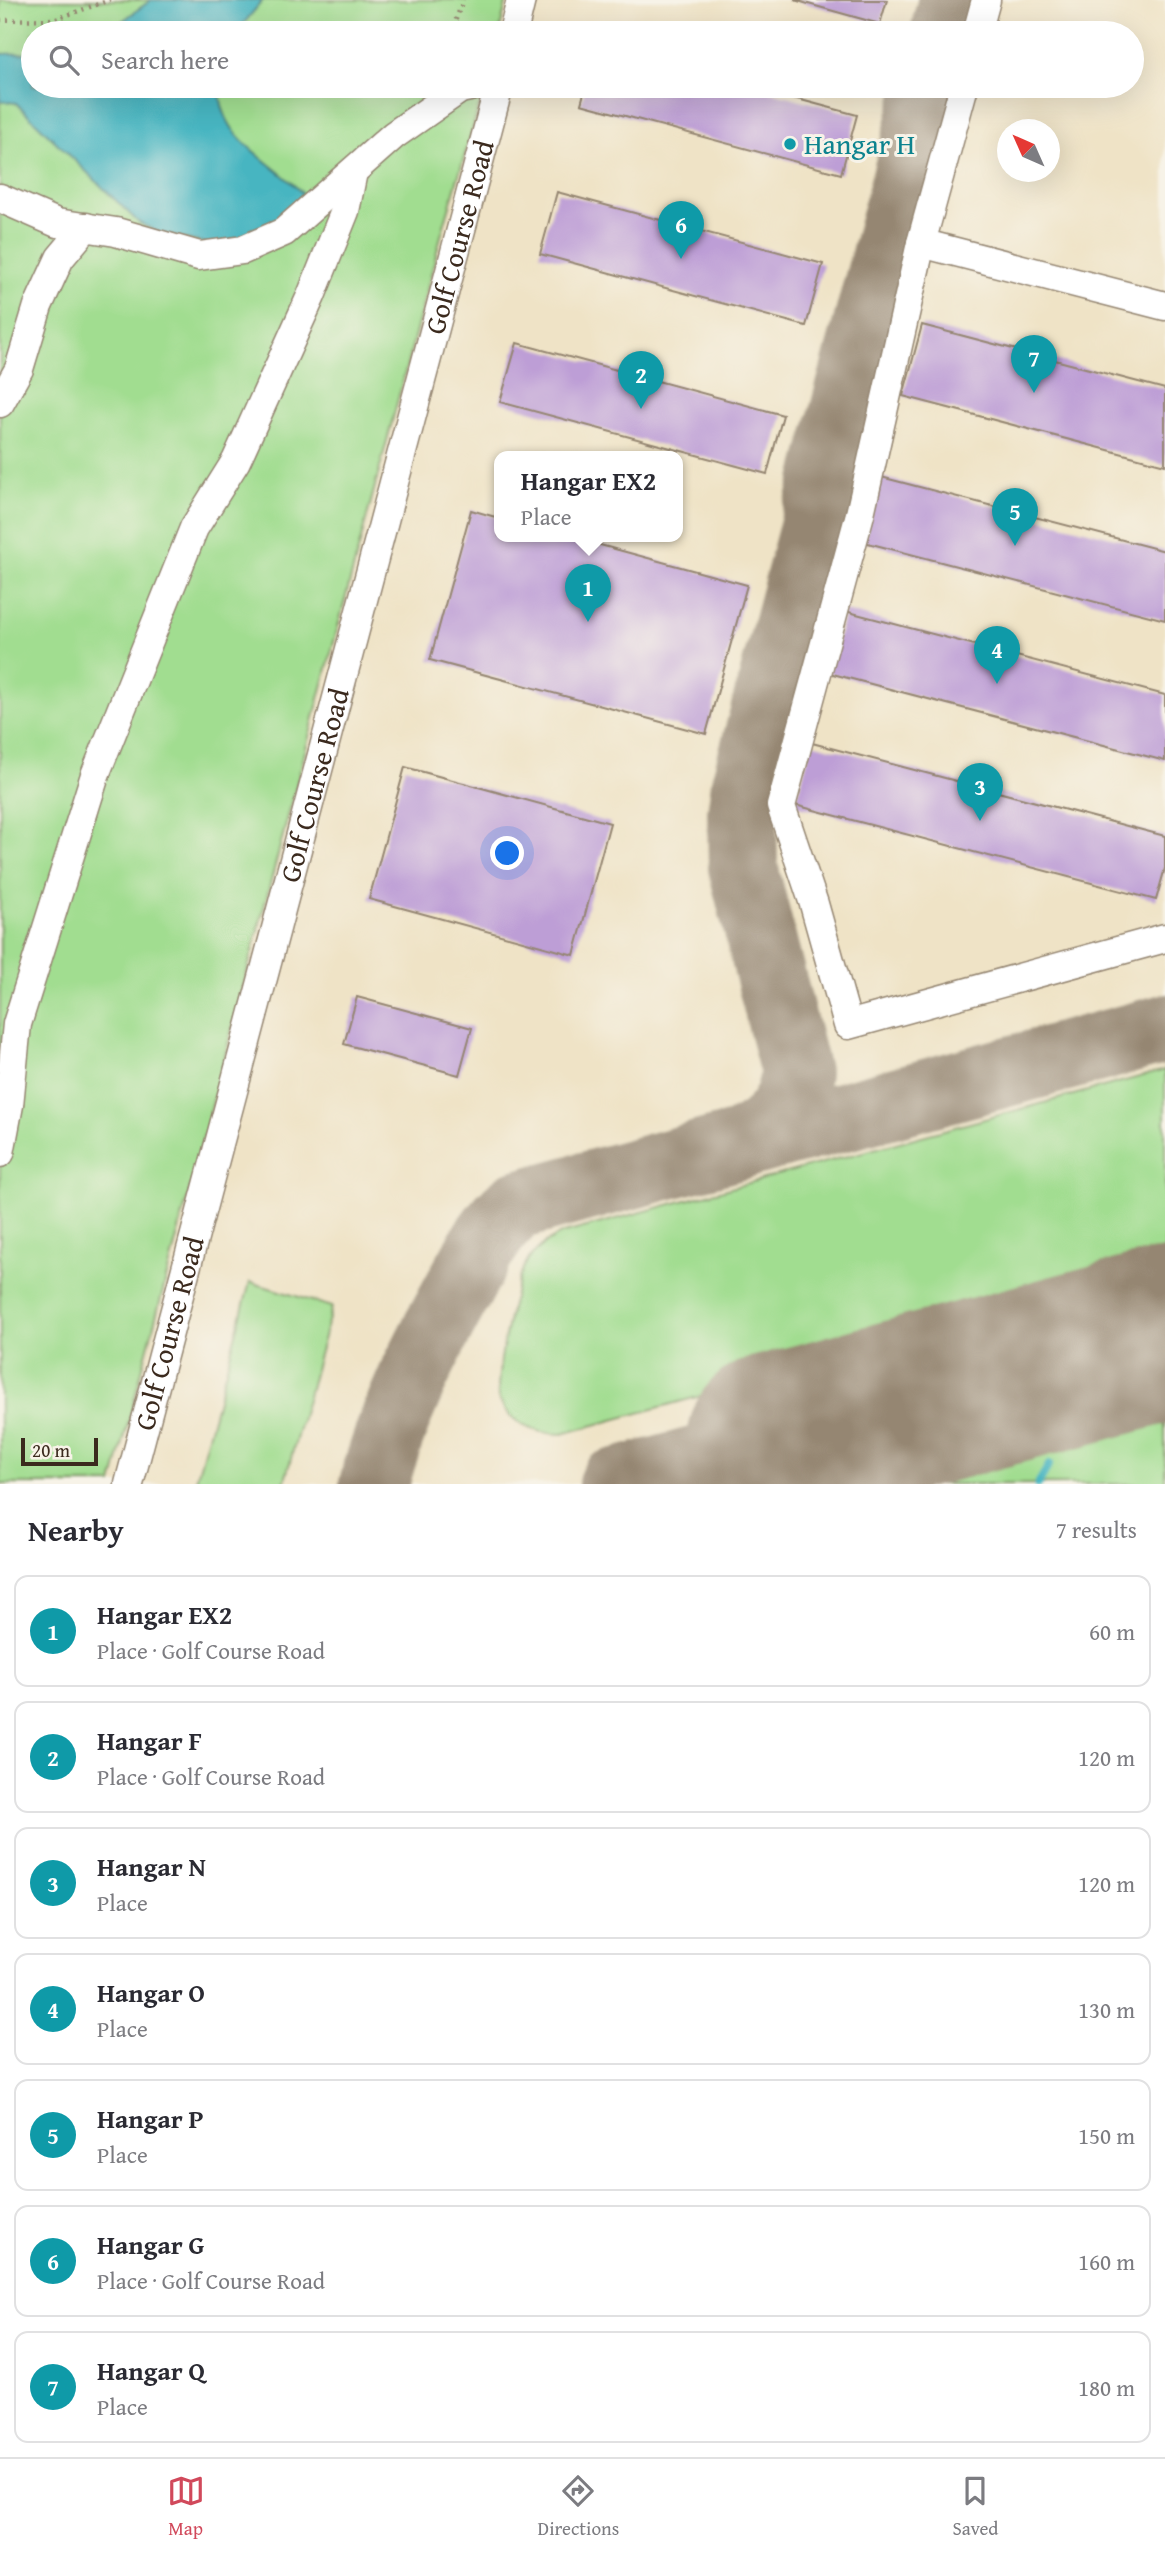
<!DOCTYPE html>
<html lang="en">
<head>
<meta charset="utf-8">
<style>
  :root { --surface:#fff; --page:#f7f7f7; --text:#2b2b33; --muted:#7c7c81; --line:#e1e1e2; --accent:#d1495b }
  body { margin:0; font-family:"Gentium Book Plus",serif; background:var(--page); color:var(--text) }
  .compass { position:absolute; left:997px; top:119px; width:63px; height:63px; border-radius:50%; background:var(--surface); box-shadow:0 7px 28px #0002; rotate:315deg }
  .scale { position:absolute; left:21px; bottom:18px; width:77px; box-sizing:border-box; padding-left:7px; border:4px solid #3b2a1e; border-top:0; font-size:19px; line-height:24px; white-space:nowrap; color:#3b2a1e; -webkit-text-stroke:5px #f7f3e8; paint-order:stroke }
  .you { position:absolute; left:508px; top:854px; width:24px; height:24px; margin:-18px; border:5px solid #fff; border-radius:50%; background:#1a73e8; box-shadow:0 0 0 10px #1a73e833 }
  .badge { display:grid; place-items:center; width:46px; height:46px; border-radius:50%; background:var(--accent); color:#fff; font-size:23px; font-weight:700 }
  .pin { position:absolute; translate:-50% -58px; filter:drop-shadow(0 2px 4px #0008) }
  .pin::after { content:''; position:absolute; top:37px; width:24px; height:21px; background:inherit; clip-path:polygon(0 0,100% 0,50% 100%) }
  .popup { position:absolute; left:494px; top:451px; width:189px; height:91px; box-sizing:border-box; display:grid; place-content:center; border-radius:14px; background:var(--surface); filter:drop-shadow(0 2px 5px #0005); font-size:23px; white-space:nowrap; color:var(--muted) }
  .popup b { font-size:26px; color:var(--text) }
  .popup::after { content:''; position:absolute; left:50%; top:100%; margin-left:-14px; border:14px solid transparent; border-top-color:var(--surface) }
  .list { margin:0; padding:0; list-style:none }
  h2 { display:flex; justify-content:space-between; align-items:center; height:91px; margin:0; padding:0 28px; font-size:30px }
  h2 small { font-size:23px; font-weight:400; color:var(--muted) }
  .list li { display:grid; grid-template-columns:46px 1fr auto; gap:21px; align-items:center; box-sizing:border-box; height:112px; margin:0 14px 14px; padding:0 14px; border:2px solid var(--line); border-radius:14px }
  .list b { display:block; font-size:26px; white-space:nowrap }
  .list p { margin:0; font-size:23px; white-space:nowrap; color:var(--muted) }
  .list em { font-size:23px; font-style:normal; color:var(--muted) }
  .icon { flex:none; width:38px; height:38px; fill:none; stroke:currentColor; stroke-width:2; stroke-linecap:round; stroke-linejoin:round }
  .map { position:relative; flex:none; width:1165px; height:1484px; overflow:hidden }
  .search { position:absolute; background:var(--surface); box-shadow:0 7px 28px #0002; left:21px; right:21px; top:21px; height:77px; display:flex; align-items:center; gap:18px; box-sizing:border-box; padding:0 24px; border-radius:38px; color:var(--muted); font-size:26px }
  .sheet { height:973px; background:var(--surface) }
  nav { display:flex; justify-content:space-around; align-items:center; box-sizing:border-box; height:98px; border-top:2px solid var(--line); background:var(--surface); font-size:19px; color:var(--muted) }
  nav a { display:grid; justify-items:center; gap:4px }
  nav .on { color:var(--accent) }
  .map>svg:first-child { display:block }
  .green { fill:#a1dd90; stroke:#6e8457; stroke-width:2 }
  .water { fill:#47b5c1; stroke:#417070; stroke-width:2 }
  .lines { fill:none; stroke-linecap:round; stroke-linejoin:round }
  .stream { stroke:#47b5c1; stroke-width:8 }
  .taxiway { stroke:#958672; stroke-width:70 }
  .runway { stroke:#958672; stroke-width:173 }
  .building { fill:#bd9ed6 }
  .minor-casing { stroke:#958672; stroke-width:31 }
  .path { stroke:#958672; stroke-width:4.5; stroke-dasharray:2 5; stroke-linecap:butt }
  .minor { stroke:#fff; stroke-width:28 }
  .culture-dot { fill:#0f9aa8; stroke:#f7f3e8; stroke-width:2.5 }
  .labels { text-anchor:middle; stroke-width:6; stroke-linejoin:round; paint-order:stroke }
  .culture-label { font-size:28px; fill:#0d838f; stroke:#f7f3e8; text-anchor:start }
  .street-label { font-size:28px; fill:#3b2a1e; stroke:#f7f3e8 }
</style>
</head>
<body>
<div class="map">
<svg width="1165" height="1484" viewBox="0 0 1165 1484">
  <rect width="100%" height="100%" fill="#f7f3e8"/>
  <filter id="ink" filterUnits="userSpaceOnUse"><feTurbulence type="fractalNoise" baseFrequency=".0143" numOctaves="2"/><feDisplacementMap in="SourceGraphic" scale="14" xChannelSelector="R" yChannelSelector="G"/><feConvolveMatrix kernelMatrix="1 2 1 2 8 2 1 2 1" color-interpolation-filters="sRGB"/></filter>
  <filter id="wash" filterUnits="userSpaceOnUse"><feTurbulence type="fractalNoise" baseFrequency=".00686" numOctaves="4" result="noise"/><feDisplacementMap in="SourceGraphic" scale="28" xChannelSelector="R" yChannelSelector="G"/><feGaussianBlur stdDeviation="1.57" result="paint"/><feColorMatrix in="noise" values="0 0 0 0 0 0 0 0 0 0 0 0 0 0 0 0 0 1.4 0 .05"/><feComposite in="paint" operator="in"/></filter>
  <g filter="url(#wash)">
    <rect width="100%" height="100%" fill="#efe3c6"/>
    <path class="green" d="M0,0H507L499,33H33V86H485L441,236L112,1484H0Z
      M1165,1070V1269L562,1434C537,1434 513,1426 500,1401C492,1385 515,1281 525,1265C533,1251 547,1241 561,1234Z
      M250,1282L332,1307L284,1484H195Z
      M1165,1398V1484H840Z"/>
    <path class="water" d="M151,0H263L236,33H106Z
      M33,53V86H220C219,141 271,159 302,193L295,207L269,228L217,246L162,234L139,223L16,103L0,101V54Z"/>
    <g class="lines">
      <path class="stream" d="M1038,1484L1049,1465"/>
      <path class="taxiway" d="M945,33L953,0
        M745,1142C776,1127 791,1106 795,1072L743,867L742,813L746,784L931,86
        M374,1484C392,1415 423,1354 457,1292C475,1260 489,1227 518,1205L1165,1029
        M613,1484L774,1440"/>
      <path class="runway" d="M774,1440L1165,1335"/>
    </g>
    <g id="blocks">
      <path class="building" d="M794,0H887L880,24Z
        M586,86H749L857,115L841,174L581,104Z
        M557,192L823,264L806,326L540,254Z
        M922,325L1165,389V465L903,396Z
        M517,343L783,415L767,474L500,402Z
        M881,477L1165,551V620L864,542Z
        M471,510L499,518V536H567L747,585L706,734L430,660Z
        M845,611L1165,695V761L829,673Z
        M812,743L1165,836V868L1156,900L795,805Z
        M405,767L610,823L574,955L369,899Z
        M357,997L472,1028L459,1075L344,1044Z"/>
    </g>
  </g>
  <g filter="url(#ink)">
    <use href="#blocks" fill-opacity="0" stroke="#958672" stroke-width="2"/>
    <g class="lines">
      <g class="minor-casing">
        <g id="minor">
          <path d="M513,33L521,0"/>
          <path d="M977,33L986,0"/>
          <path d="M964,86L921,243L1165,306"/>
          <path d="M0,198L57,223L116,232L199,256L243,250L284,232L394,135L460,89L474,86"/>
          <path d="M921,243L860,514L781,806L814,904L848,1025L1165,938"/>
          <path d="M0,403L19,369L38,306L60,258L86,227"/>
          <path d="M0,1153L9,1105L17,1024L95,775L194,528L236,461L311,296L345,211L353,172"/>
          <path id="s1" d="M129,1484L499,86"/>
        </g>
      </g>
      <path class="path" d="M0,20L56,19L110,0
        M451,33L463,0"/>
      <use href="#minor" class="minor"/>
    </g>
  </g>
  <circle class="culture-dot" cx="790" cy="144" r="7"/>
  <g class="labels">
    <g class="culture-label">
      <text x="804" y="154">Hangar H</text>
    </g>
    <g class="street-label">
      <text dy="10" stroke="none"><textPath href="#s1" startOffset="1290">Golf Course Road</textPath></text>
      <text dy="10" stroke="none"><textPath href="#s1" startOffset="723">Golf Course Road</textPath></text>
      <text dy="10" stroke="none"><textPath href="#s1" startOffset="156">Golf Course Road</textPath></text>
    </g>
  </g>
</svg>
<svg class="compass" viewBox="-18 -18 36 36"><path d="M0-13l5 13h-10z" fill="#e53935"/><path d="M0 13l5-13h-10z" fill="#7c7c81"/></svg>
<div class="scale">20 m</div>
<div class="you"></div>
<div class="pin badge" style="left:588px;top:622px;background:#0f9aa8">1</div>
<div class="popup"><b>Hangar EX2</b>Place</div>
<div class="pin badge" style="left:641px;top:409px;background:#0f9aa8">2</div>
<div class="pin badge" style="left:980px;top:821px;background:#0f9aa8">3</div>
<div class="pin badge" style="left:997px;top:684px;background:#0f9aa8">4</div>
<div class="pin badge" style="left:1015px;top:546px;background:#0f9aa8">5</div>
<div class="pin badge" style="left:681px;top:259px;background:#0f9aa8">6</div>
<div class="pin badge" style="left:1034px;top:393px;background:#0f9aa8">7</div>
<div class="search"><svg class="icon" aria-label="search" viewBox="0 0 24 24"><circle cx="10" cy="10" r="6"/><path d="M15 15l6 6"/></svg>Search here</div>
</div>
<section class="sheet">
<h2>Nearby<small>7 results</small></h2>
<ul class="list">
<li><span class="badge" style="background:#0f9aa8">1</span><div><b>Hangar EX2</b><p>Place · Golf Course Road</p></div><em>60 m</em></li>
<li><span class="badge" style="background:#0f9aa8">2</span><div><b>Hangar F</b><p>Place · Golf Course Road</p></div><em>120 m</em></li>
<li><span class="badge" style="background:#0f9aa8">3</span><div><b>Hangar N</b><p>Place</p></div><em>120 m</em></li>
<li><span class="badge" style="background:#0f9aa8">4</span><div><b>Hangar O</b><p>Place</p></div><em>130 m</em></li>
<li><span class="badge" style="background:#0f9aa8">5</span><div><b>Hangar P</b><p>Place</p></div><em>150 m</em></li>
<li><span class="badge" style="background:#0f9aa8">6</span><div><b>Hangar G</b><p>Place · Golf Course Road</p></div><em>160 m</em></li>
<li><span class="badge" style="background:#0f9aa8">7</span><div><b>Hangar Q</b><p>Place</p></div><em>180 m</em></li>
</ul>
</section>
<nav>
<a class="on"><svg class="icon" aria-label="map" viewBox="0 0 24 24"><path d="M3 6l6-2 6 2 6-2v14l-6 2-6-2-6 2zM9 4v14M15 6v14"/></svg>Map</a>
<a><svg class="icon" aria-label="directions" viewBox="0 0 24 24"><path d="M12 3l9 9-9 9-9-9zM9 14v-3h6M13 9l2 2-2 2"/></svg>Directions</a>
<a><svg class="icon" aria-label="saved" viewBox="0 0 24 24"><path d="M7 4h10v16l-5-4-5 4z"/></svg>Saved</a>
</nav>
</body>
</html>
